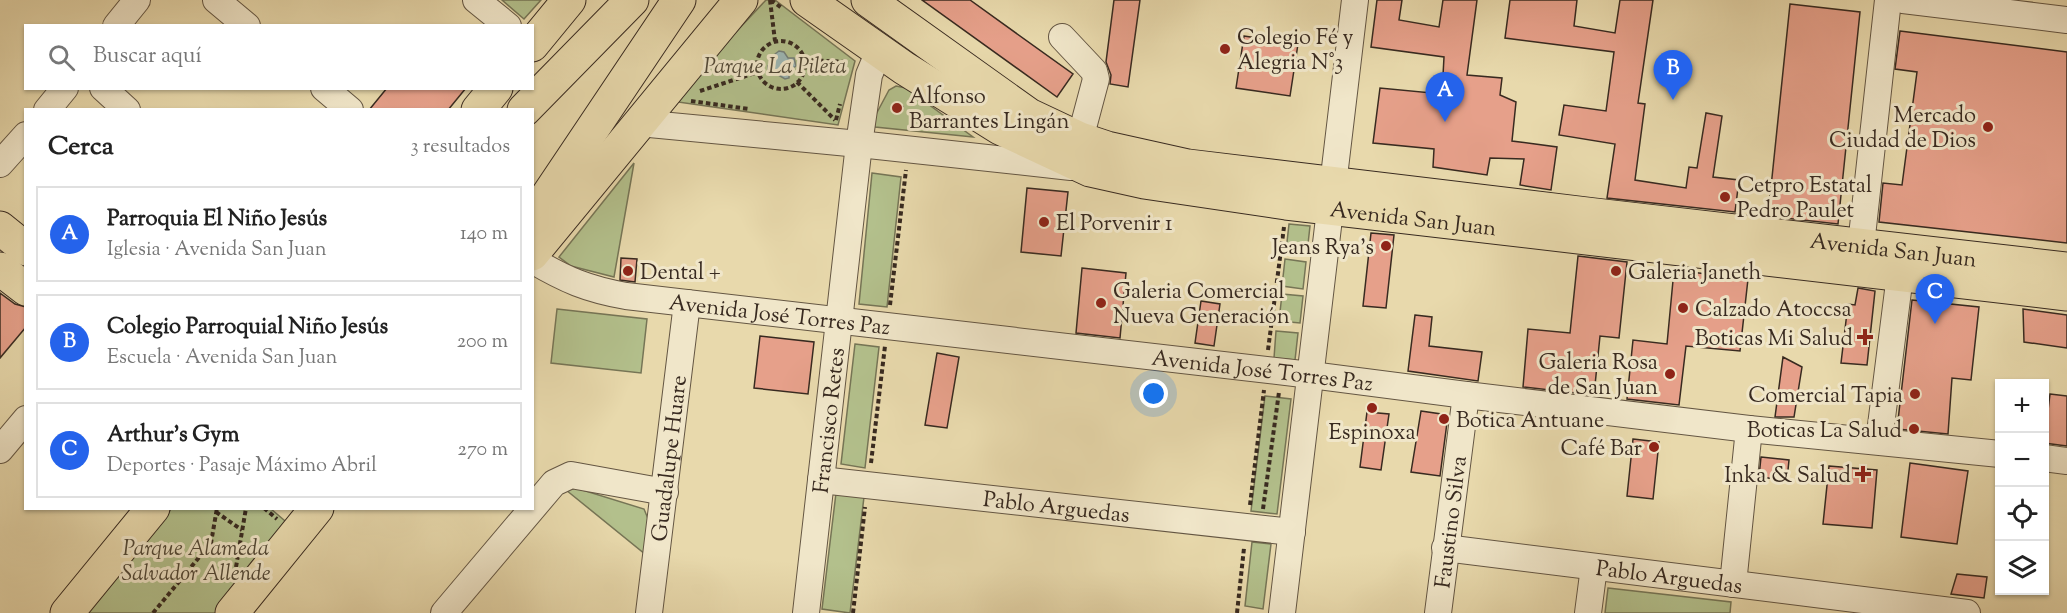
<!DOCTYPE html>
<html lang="es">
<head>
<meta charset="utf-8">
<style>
  :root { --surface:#fff; --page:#f2f2f2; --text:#222; --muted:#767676; --line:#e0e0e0; --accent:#2563eb }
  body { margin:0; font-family:"Sorts Mill Goudy",serif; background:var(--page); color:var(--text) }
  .controls { position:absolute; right:18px; bottom:18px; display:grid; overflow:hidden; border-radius:0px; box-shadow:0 2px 4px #0004 }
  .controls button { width:54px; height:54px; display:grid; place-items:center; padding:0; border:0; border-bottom:2px solid var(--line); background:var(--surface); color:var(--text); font:30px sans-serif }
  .you { position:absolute; left:1154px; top:394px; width:21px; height:21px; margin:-15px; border:4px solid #fff; border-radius:50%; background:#1a73e8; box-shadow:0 0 0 9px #1a73e833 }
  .badge { display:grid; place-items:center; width:39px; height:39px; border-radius:50%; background:var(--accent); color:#fff; font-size:20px; font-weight:700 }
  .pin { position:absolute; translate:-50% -50px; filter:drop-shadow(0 2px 3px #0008) }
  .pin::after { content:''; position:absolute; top:32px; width:21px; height:18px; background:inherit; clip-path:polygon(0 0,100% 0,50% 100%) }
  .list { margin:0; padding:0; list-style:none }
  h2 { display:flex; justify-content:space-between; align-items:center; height:78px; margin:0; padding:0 24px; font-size:26px }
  h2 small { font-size:20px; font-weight:400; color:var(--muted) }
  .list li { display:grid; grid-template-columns:39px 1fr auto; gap:18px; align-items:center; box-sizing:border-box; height:96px; margin:0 12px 12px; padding:0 12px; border:2px solid var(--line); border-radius:0px }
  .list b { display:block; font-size:22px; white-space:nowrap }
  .list p { margin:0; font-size:20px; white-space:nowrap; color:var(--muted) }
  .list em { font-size:20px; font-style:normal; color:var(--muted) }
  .icon { flex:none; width:33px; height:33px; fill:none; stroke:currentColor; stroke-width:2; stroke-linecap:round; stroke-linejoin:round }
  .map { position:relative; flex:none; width:2067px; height:613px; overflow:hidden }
  .search { position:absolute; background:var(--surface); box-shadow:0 2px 4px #0004; left:24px; top:24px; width:510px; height:66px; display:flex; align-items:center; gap:15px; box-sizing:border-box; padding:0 21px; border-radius:0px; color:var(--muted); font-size:22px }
  .panel { position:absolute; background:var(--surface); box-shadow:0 2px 4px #0004; left:24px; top:108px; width:510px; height:402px; border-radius:0px }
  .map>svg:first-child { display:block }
  .green { fill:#b3c08c; stroke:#767556; stroke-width:1.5 }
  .water { fill:#9cb7b5; stroke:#747f79; stroke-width:1.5 }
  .building { fill:#e6a08a; stroke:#382a20; stroke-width:1.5 }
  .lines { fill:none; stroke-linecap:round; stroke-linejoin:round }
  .minor-casing { stroke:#645643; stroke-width:28 }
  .major-casing { stroke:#382a20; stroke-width:35 }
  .path { stroke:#382a20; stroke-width:4; stroke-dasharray:4.5 3; stroke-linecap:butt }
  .minor { stroke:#f0e6c9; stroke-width:26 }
  .major { stroke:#e8d9ac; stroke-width:33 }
  .poi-dot { fill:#8f2418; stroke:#f0e6c9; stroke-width:2 }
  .labels { text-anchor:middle; stroke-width:6; stroke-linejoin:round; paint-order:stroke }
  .poi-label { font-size:22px; fill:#382a20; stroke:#f0e6c9; text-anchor:start }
  .park-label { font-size:22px; font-style:italic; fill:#514836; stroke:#f0e6c9 }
  .street-label { font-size:22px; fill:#382a20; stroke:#f0e6c9 }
</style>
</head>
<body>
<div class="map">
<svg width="2067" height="613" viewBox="0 0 2067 613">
  <rect width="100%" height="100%" fill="#e8d9ac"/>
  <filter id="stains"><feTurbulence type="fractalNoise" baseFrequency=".00333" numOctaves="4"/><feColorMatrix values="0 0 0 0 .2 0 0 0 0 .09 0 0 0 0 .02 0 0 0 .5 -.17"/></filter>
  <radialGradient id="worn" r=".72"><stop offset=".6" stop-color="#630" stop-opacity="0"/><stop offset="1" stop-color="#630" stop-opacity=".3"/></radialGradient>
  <path class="green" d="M502,0H541L524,19Z
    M766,0H775L855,61L838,125L671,101Z
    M896,86L906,88L973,137L875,127L873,120L889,90Z
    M634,163L614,277L571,266L559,257Z
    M872,173L901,177L887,307L859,304Z
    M1289,224L1310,226L1307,253L1286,251Z
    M1285,259L1306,262L1303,289L1282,286Z
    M1282,294L1303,296L1300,323L1279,321Z
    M557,309L647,319L641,373L551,363Z
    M1276,331L1298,333L1295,360L1274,358Z
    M855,344L879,347L865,468L841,464Z
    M1265,396L1291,399L1277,514L1251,511Z
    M576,488L644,509L649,521L645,554L566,490Z
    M836,493L864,497L850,613L822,609Z
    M171,509H271L291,526L221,613H82Z
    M1252,542L1271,544L1263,609L1245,606Z
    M1608,588L1731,602L1730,613H1605Z"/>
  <path class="water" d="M779,51L784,52L788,58H794L796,66L789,71V78L785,79L768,69V66L775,61V54Z"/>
  <path class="building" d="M922,0H970L1073,74L1057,97Z
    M1114,0H1140L1128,87L1110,84L1111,75L1106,62Z
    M1377,0H1402L1399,20L1439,27L1443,0H1477L1467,75L1502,78L1500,95L1516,102L1512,141L1557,147L1551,190L1520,185L1524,159L1490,158L1487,175L1433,167L1434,149L1373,143L1380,88L1442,94L1444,57L1371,47Z
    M1510,0H1577L1574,26L1615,33L1620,0H1653L1638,103L1645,104L1635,180L1686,188L1689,167L1697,168L1706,113L1722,116L1713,177L1739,180L1735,212L1607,198L1615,144L1559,135L1564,105L1606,111L1614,52L1505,38Z
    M1790,4L1860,12L1838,224L1768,216Z
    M1900,31L2067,52V243L1879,222L1883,183L1902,185L1917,72L1895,69Z
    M1244,36L1298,44L1290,96L1236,88Z
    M387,88H466L448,110H369Z
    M1027,188L1068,192L1061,256L1021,252Z
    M1371,233L1394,235L1386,308L1363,306Z
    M1578,256L1627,262L1619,338L1600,336L1594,395L1523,387L1528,329L1570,333Z
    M621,258L637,259L635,282L620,280Z
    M1082,268L1126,273L1120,338L1076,333Z
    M1674,270L1748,279L1740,351L1686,346L1679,405L1627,399L1633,340L1667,344Z
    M1858,288L1875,291L1867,365L1841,363L1848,304L1855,305Z
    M0,293L15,304L26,307V327L0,358Z
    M1912,300L1979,307L1971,380L1952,378L1948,434L1897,429Z
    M1201,301L1220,304L1214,346L1195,343Z
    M2023,309L2067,315V348L2024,342Z
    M1415,315L1432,317L1429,346L1482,352L1478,381L1408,371Z
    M760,336L814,342L808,394L754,388Z
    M937,353L959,357L947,428L925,425Z
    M1783,357L1802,367L1794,417H1775Z
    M2050,394L2067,396V446L2044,443Z
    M1421,411L1448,415L1440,476L1411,472Z
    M1367,412L1389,414L1381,470L1360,467Z
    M1633,439L1659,442L1653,499L1627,496Z
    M1761,457L1789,460L1787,480L1759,477Z
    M1910,463L1968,471L1957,544L1901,537Z
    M1829,466L1877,470L1872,528L1823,524Z
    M1957,574L1987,577L1984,598L1951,594Z"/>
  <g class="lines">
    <g class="minor-casing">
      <g id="minor">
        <path d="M216,0L247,26"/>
        <path d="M476,0L508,26"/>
        <path d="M1903,0L2067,20"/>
        <path d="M116,26L137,0"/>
        <path d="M1062,37L1094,71L1096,79L1080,139"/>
        <path d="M103,88L127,110"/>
        <path d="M324,88L350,110"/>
        <path d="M47,110L65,88"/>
        <path d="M639,123L859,144L1071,167"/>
        <path d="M0,164L26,135"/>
        <path d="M1861,245L1888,0"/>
        <path id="s1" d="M532,260C566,280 587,289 626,296L1311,375L1466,395L1749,429L2000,454"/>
        <path d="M1879,441L1900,275"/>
        <path d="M0,450L26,419"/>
        <path d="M2044,458L2067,461"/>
        <path id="s2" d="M821,480L1292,532"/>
        <path id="s3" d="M1445,548L1967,613"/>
        <path d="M1733,584L1749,429"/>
        <path d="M444,613L554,483L571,475L665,492"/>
        <path id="s4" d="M649,613L687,303"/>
        <path id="s5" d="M806,613L859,144L869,75L879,51"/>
        <path d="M1282,613L1355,0"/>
        <path id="s6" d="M1438,613L1466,395"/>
        <path d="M1588,613L1594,567"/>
      </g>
    </g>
    <g class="major-casing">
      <g id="major">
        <path id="s7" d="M807,0L904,68L1000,128L1090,170L1144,182L1286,203L2067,294"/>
        <path id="s8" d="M868,0L1029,115L1080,139L1107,148L1188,166L1595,215L2067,269"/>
        <path d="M532,45L569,0"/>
        <path d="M478,110L496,88"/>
        <path d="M524,110L632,0"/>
        <path d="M532,219L679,0"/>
        <path d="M0,228L26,249"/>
        <path d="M532,254L741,0"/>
        <path d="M0,269L26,289"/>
        <path d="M67,613L153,508"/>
        <path d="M232,613L317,508"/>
      </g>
    </g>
    <path class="path" d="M770,0L775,41
      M771,0L783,9
      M757 65a24 24 0 1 1 48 0a24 24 0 1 1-48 0Z
      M804,60L849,62
      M797,82L835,120
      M700,91L758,72
      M691,101L749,109
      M895,104L902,107L900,112L893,110Z
      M836,120L840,104
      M890,305L906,170
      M1268,350L1284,227
      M871,463L885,346
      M1250,505L1264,390
      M264,508L277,519
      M1263,509L1279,392
      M216,512L242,530
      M236,567L246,508
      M153,613L211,543L217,508
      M853,613L865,507
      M1237,613L1244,548"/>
    <use href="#minor" class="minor"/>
    <use href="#major" class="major"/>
  </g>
  <g class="poi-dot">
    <circle cx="1225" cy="49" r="6"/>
    <circle cx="897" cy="108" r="6"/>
    <circle cx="1988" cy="127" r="6"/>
    <circle cx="1725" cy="197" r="6"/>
    <circle cx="1044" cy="222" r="6"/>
    <circle cx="1386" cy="246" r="6"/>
    <circle cx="628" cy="271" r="6"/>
    <circle cx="1616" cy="271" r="6"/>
    <circle cx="1101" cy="303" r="6"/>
    <circle cx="1683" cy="308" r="6"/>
    <path d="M1862 328h6v6h6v6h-6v6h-6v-6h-6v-6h6z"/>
    <circle cx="1670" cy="374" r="6"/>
    <circle cx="1915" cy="394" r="6"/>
    <circle cx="1372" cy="408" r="6"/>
    <circle cx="1444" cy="419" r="6"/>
    <circle cx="1914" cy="429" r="6"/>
    <circle cx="1654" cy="447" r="6"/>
    <path d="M1860 465h6v6h6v6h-6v6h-6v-6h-6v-6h6z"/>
  </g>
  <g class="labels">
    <g class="poi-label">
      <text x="1237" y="44">Colegio Fé y<tspan x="1237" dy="25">Alegria N°3</tspan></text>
      <text x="909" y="103">Alfonso<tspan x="909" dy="25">Barrantes Lingán</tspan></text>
      <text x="1976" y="122" text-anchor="end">Mercado<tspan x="1976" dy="25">Ciudad de Dios</tspan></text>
      <text x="1737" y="192">Cetpro Estatal<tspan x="1737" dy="25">Pedro Paulet</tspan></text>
      <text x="1056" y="230">El Porvenir 1</text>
      <text x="1374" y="254" text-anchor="end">Jeans Rya's</text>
      <text x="640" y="279">Dental +</text>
      <text x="1628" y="279">Galeria Janeth</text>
      <text x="1113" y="298">Galeria Comercial<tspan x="1113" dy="25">Nueva Generación</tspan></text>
      <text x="1695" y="316">Calzado Atoccsa</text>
      <text x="1853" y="345" text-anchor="end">Boticas Mi Salud</text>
      <text x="1658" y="369" text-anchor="end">Galeria Rosa<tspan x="1658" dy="25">de San Juan</tspan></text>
      <text x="1903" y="402" text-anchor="end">Comercial Tapia</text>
      <text x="1456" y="427">Botica Antuane</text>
      <text x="1902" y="437" text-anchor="end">Boticas La Salud</text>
      <text x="1372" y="439" text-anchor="middle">Espinoxa</text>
      <text x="1642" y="455" text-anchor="end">Café Bar</text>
      <text x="1851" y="482" text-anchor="end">Inka &amp; Salud</text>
    </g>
    <g class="park-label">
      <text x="775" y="73">Parque La Pileta</text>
      <text x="196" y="555">Parque Alameda<tspan x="196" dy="25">Salvador Allende</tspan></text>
    </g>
    <g class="street-label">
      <text dy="8" stroke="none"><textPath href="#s7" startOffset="658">Avenida San Juan</textPath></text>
      <text dy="8" stroke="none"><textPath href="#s8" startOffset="1076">Avenida San Juan</textPath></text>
      <text dy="8" stroke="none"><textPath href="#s1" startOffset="256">Avenida José Torres Paz</textPath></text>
      <text dy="8" stroke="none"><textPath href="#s1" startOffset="742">Avenida José Torres Paz</textPath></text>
      <text dy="8" stroke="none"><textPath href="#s5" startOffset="194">Francisco Retes</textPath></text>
      <text dy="8" stroke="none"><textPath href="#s4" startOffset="156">Guadalupe Huare</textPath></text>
      <text dy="8" stroke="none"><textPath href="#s2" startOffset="237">Pablo Arguedas</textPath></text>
      <text dy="8" stroke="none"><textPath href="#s6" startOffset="92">Faustino Silva</textPath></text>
      <text dy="8" stroke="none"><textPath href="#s3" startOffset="226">Pablo Arguedas</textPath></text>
    </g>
  </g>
  <rect width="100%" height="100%" filter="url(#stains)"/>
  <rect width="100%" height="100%" fill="url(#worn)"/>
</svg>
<div class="controls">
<button>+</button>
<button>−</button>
<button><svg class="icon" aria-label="locate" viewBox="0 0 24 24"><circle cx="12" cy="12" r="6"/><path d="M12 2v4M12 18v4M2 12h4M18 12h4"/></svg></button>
<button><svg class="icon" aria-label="layers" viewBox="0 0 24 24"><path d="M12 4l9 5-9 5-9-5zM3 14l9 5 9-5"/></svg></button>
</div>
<div class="you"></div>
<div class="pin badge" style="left:1445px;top:122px">A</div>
<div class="pin badge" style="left:1673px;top:100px">B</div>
<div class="pin badge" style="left:1935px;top:324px">C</div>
<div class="search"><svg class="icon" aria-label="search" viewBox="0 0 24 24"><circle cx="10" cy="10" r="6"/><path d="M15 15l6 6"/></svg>Buscar aquí</div>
<section class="panel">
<h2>Cerca<small>3 resultados</small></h2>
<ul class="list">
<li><span class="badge">A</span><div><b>Parroquia El Niño Jesús</b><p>Iglesia · Avenida San Juan</p></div><em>140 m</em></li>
<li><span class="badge">B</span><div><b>Colegio Parroquial Niño Jesús</b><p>Escuela · Avenida San Juan</p></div><em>200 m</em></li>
<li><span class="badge">C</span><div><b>Arthur's Gym</b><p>Deportes · Pasaje Máximo Abril</p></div><em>270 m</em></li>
</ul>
</section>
</div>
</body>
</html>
